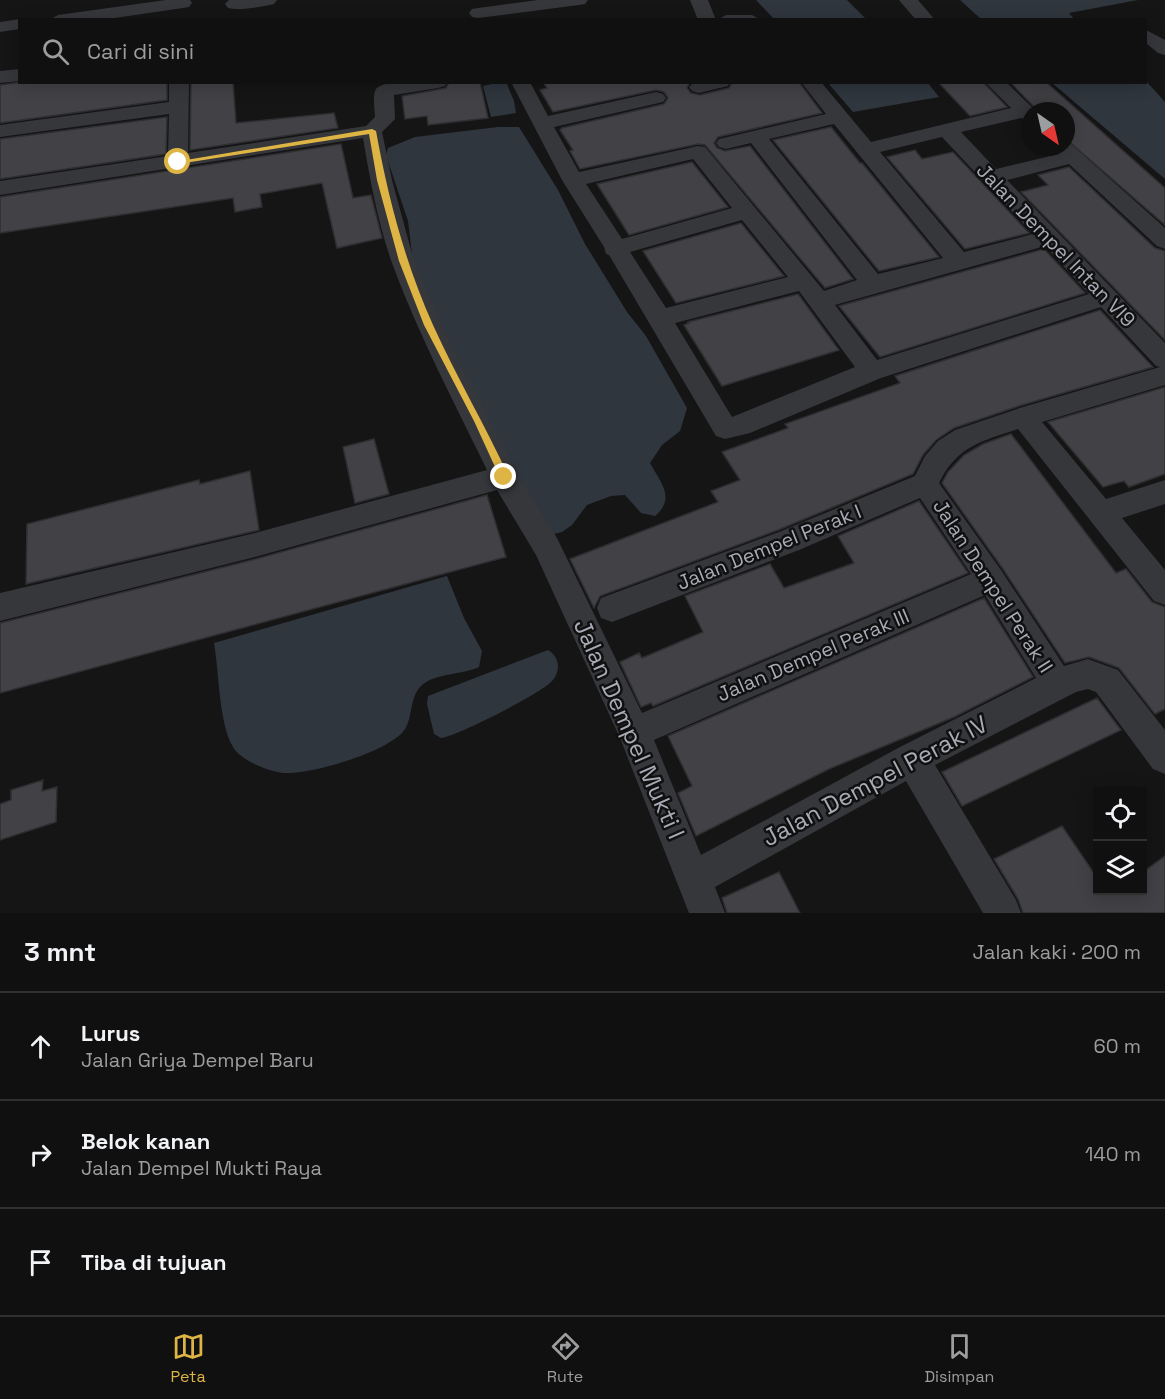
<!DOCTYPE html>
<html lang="id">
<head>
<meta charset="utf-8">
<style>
  :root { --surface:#101010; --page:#1e1e1e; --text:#f1f3f6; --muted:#9c9d9f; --line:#303030; --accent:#deb545 }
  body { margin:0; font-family:"Space Grotesk",sans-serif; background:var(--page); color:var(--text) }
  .controls { position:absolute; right:18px; bottom:18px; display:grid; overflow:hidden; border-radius:0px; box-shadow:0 3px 15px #0003 }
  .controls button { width:54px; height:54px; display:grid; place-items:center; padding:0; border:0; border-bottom:2px solid var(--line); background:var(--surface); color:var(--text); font:30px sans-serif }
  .compass { position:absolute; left:1021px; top:102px; width:54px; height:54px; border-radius:50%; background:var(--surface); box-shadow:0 3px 15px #0003; rotate:146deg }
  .stop { position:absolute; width:18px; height:18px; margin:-14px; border:4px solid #deb545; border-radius:50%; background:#fff }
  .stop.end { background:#deb545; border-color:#fff; box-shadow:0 2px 6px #0008 }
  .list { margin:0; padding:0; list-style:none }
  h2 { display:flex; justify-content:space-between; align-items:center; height:78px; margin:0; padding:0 24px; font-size:26px }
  h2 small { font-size:20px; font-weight:400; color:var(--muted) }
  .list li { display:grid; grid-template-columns:39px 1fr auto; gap:18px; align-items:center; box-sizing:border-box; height:108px; padding:0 24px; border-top:2px solid var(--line) }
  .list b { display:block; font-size:22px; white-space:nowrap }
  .list p { margin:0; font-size:20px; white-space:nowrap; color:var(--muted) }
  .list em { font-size:20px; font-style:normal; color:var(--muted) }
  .icon { flex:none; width:33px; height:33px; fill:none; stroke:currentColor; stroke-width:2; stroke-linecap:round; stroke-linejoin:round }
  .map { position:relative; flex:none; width:1165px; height:913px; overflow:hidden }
  .search { position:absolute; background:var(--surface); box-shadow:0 3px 15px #0003; left:18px; right:18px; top:18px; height:66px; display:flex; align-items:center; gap:15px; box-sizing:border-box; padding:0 21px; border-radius:0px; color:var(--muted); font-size:22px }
  .sheet { height:402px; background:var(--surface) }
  nav { display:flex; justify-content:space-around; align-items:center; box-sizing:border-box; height:84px; border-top:2px solid var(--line); background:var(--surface); font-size:16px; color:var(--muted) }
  nav a { display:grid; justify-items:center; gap:3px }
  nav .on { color:var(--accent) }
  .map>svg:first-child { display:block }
  .water { fill:#2f363e }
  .building { fill:#424246; stroke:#2f2f32; stroke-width:1.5 }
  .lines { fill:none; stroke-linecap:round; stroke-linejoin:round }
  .street { fill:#36373b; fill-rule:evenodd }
  .route { fill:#deb545 }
  .labels { text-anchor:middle; stroke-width:5; stroke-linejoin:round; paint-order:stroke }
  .street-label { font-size:20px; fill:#a8abb5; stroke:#101011 }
  .near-street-label { font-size:24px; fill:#a8abb5; stroke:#101011 }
</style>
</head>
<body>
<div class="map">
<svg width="1165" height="913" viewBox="0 0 1165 913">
  <rect width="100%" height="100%" fill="#151516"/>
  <path class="water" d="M756,0H847L866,19H774Z
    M960,0H1138L1069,13L1075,20L981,19Z
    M1146,81L1165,102V179L1052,83L1146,82Z
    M828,83H928L939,97L853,112Z
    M492,84H507L514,101L516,113L491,117L483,86Z
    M498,127H519L558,190L585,244L627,312L646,336L687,408L680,431L662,445L650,463C661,483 676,498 655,516L641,513L625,495L611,496L587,505L572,525L562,532L550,535L500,447L415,279L408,221L386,155L388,148L415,137Z
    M447,576L464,618L482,651L479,667C462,675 436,673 422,685C407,699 415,721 401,734C379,754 318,772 289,773C273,774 241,761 233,747C219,724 219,671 214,643Z
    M548,650C560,657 561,671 552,681C542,693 457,736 441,738L434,734L427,704L428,696Z"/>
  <path class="building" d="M22,82H167V100L0,123V85Z
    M191,82H233L236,123L334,113L338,128L190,150Z
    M449,82H480L488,118L428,125L427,116L405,119L402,96L446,88Z
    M543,82H690L687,88L691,93L700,95L729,88L732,82H799L822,113L718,137L714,143L717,148L725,151L750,146L853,279L825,288L705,145L698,144L580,169L570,151L573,150L560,130L562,128L664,104L668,98L664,92L656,90L553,112L540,90L547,88Z
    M938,82H983L1007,107L970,116Z
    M1010,82H1046L1165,188V225L1066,139V111H1038Z
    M167,117L166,154L0,179V139Z
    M831,127L860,163H862L939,257L879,271L773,140Z
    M341,144L353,198L371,195L382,238L337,248L322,183L260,194L262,207L235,212L233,198L0,233V197Z
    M915,150L922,159L953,152L1029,233L965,249L887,157Z
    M692,162L728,207L629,235L597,184Z
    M1069,167L1155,248L1165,251V340L1021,192L1048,185L1038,175Z
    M741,223L784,276L676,303L643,251Z
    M1044,249L1085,293L880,357L839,306Z
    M798,294L839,350L722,386L684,325L689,323L688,322Z
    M1100,310L1153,367L1022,405L954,428L936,440L923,455L913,474L778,530L600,596L594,608L570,559L718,502L711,491L740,480L722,452L788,428L785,424L900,383L895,376Z
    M1165,387V474L1129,487L1124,481L1103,487L1048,422Z
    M1011,434L1116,573L1126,569L1152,602L1165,607V709L1155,714L1119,668L1089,657L1065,663L1003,569L942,483L948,472L964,455L983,444Z
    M374,439L389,494L355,503L343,447Z
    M250,471L259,530L26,584L27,524L199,480L200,484Z
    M487,495L506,557L0,693V623L252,560Z
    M919,501L968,573L653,706L651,703L641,707L620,662L639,653L642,658L703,632L685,596L770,564L784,588L854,563L838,536Z
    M984,598L1033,677L954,717L829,769L696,836L678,793L692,786L668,736Z
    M1097,698L1121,730L962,806L942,772Z
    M43,780L42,791L57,787L56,822L0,840V804L11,800V790Z
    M1062,826L1098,879V891H1143V872L1165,856V913H1023L1018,899L994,859Z
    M779,872L800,913H727L722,898Z"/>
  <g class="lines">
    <path class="street" d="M166,0H190L192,3L189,7L183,8L101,20H49L58,15Z
      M229,0H277L274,4C261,7 241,11 228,8L225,4Z
      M538,0H588L585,4L579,5L478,18L472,17L469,13L472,9L478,8Z
      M690,0H708L716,20H698Z
      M899,0H918L935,20H916Z
      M726,15H752L761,20H717Z
      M20,19L24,20H20V29L0,32V22Z
      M1146,30L1165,40V55L1158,53L1146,43Z
      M20,69V81L0,83V71Z
      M169,82H189L188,153L366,126L375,117C375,110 372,95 376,89C386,78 432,82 447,82L445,86L438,88L394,95L395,119L382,132L392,180L414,261L441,325L514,469L557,538L642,713L971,574L920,498L799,550L612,622L601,618L597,608L601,598L779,532L915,476L925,456L938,441L955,430L1023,407L1160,367L1156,366L1101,307L881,378L750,433L725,439L716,436L609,255L606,254L604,247L562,180L511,82H530L548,116L656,92L663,94L666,98L663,102L554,127L579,172L698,146L705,147L824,291L857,280L751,143L726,149L719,147L716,143L719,139L826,114L801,82H821L871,142L1011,108L985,82H1006L1036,111H1030V122L1021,118L961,132L996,169L1059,154L1053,147H1066V141L1070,143L1165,228V249L1157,246L1069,164L1007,180L1165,343V385L1042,422L1106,499L1165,480V504L1122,518L1165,570V605L1154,601L1018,429C982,441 957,446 939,483L1001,570L1064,666L1088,659L1118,670L1165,730V774L1153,769L1096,692L1088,689L1076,692L935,765L1016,900L1021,913H983L906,781L715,887L725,913H689L620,738L536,555L497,490L251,558L0,621V593L251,534L487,470C454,402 418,334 392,263C378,223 370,180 363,138L0,195V181L168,156L169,114L0,137V125L169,102ZM834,124L943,258L878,274L769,139ZM942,137L1033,234L964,252L880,152ZM693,159L732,208L622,239L586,184ZM742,220L788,277L666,308L630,252ZM1045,246L1089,294L877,360L835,305ZM799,291L855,367L732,417L675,323ZM985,595L1036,678L900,747L701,855L654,740Z
      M694,82H730L728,86L699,93L692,91L689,87Z"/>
  </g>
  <path class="route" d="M372,129L376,131C388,197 405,263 433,325C456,376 485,425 509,477L508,480H501L474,421L424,325L399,261L377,180L369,134L178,164L174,162Z"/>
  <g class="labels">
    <g class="street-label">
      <text transform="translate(1056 245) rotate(46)" y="7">Jalan Dempel Intan VI9</text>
      <text transform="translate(769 547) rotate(-22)" y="7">Jalan Dempel Perak I</text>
      <text transform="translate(993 586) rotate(57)" y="7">Jalan Dempel Perak II</text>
      <text transform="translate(813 655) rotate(-23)" y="7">Jalan Dempel Perak III</text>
    </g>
    <g class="near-street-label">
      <text transform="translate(629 729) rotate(66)" y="8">Jalan Dempel Mukti I</text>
      <text transform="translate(875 781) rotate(-28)" y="8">Jalan Dempel Perak IV</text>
    </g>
  </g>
</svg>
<div class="controls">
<button><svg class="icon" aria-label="locate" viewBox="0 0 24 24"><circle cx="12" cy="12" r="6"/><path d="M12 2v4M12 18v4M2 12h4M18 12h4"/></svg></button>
<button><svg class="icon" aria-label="layers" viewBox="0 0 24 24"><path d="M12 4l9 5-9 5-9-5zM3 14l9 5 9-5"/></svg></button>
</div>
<svg class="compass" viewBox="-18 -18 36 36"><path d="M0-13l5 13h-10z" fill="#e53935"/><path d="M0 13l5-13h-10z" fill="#9c9d9f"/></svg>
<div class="stop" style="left:178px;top:162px"></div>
<div class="stop end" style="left:504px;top:477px"></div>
<div class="search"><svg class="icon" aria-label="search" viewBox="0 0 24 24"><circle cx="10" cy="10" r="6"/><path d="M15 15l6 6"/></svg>Cari di sini</div>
</div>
<section class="sheet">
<h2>3 mnt<small>Jalan kaki · 200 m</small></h2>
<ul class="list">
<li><svg class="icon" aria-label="ahead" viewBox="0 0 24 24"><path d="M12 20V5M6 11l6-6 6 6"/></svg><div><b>Lurus</b><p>Jalan Griya Dempel Baru</p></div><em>60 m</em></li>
<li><svg class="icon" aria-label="right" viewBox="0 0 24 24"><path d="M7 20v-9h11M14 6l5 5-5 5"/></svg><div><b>Belok kanan</b><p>Jalan Dempel Mukti Raya</p></div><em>140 m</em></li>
<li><svg class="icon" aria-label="arrive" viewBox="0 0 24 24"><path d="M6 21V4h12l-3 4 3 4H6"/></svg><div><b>Tiba di tujuan</b></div></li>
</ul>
</section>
<nav>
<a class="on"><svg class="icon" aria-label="map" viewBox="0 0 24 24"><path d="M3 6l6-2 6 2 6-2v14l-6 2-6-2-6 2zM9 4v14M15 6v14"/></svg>Peta</a>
<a><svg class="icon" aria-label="directions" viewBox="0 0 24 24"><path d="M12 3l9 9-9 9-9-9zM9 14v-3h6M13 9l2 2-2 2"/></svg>Rute</a>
<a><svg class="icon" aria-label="saved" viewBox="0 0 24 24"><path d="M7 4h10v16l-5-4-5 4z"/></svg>Disimpan</a>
</nav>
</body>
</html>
